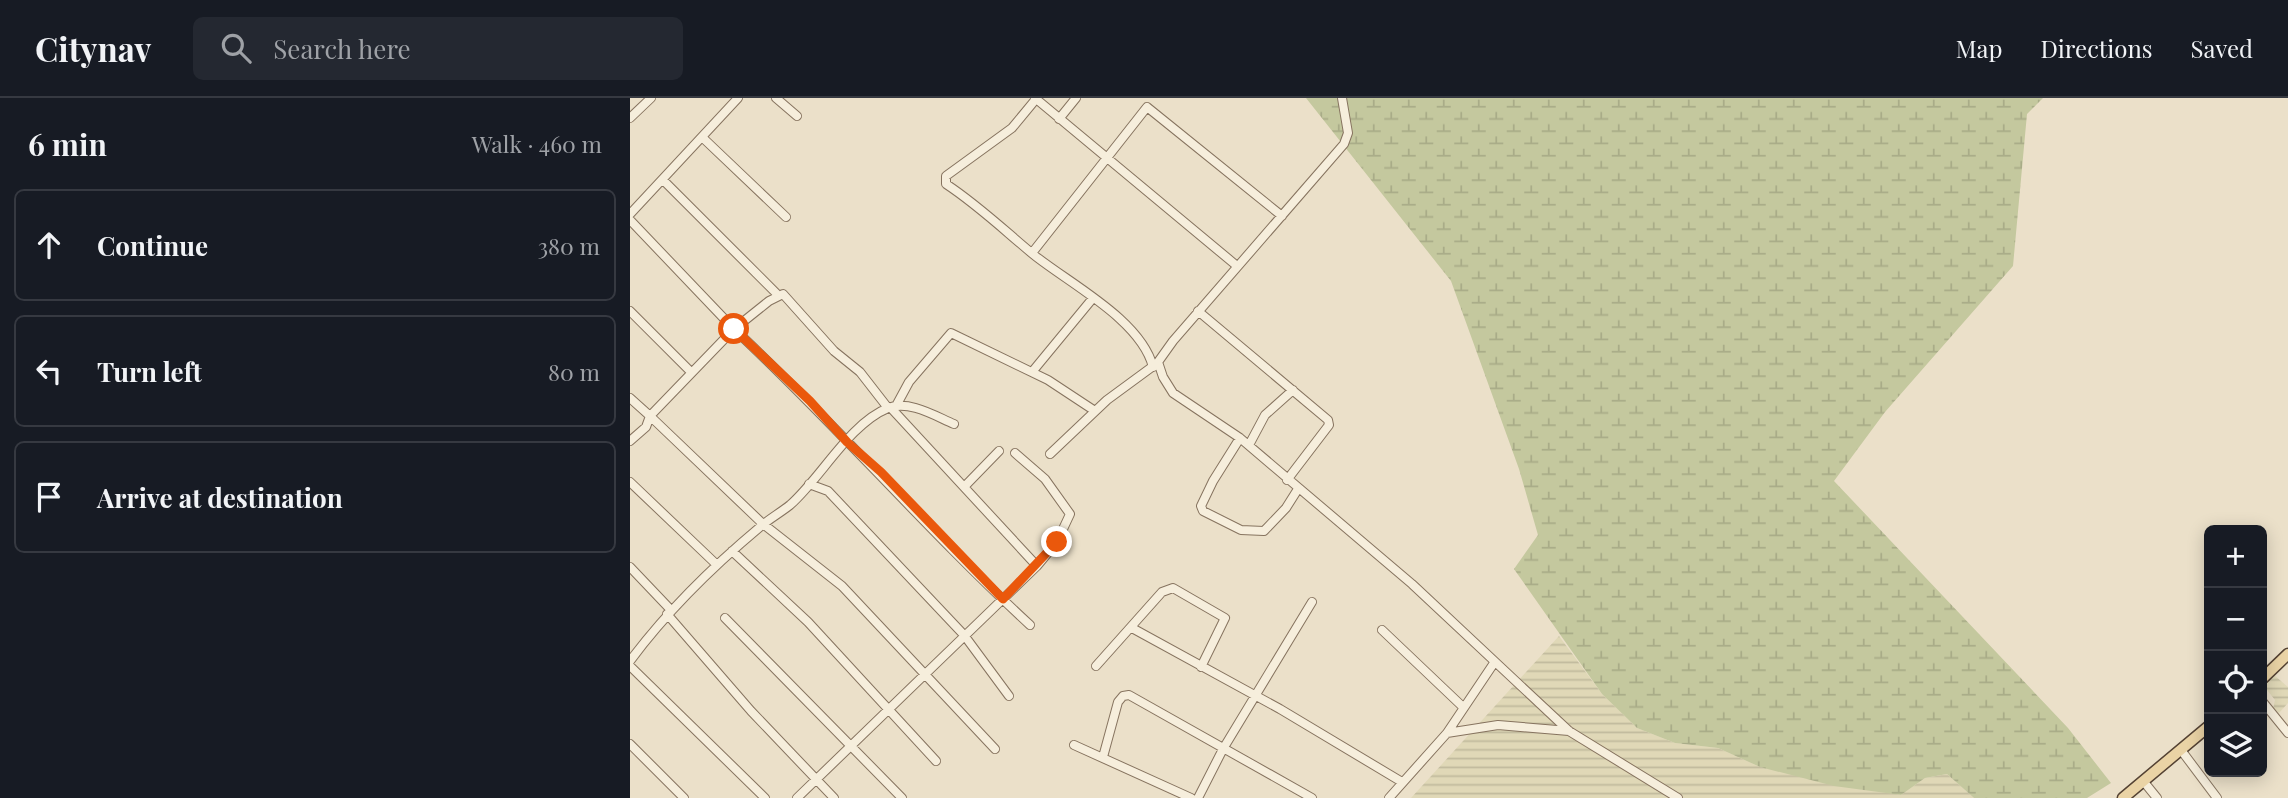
<!DOCTYPE html>
<html lang="en">
<head>
<meta charset="utf-8">
<style>
  :root { --surface:#171b24; --page:#242831; --text:#f1f3f6; --muted:#9ea1a6; --line:#363941 }
  body { margin:0; font-family:"Playfair Display",serif; background:var(--page); color:var(--text) }
  .controls { position:absolute; right:21px; bottom:21px; display:grid; overflow:hidden; border-radius:10px; box-shadow:0 4px 18px #0003 }
  .controls button { width:63px; height:63px; display:grid; place-items:center; padding:0; border:0; border-bottom:2px solid var(--line); background:var(--surface); color:var(--text); font:35px sans-serif }
  .stop { position:absolute; width:21px; height:21px; margin:-16px; border:5px solid #ea580c; border-radius:50%; background:#fff }
  .stop.end { background:#ea580c; border-color:#fff; box-shadow:0 2px 7px #0008 }
  .list { margin:0; padding:0; list-style:none }
  h2 { display:flex; justify-content:space-between; align-items:center; height:91px; margin:0; padding:0 28px; font-size:30px }
  h2 small { font-size:23px; font-weight:400; color:var(--muted) }
  .list li { display:grid; grid-template-columns:46px 1fr auto; gap:21px; align-items:center; box-sizing:border-box; height:112px; margin:0 14px 14px; padding:0 14px; border:2px solid var(--line); border-radius:10px }
  .list b { display:block; font-size:26px; white-space:nowrap }
  .list em { font-size:23px; font-style:normal; color:var(--muted) }
  .icon { flex:none; width:38px; height:38px; fill:none; stroke:currentColor; stroke-width:2; stroke-linecap:round; stroke-linejoin:round }
  .map { position:relative; flex:none; width:1658px; height:700px; overflow:hidden }
  header { display:flex; align-items:center; gap:42px; box-sizing:border-box; height:98px; padding:0 35px; background:var(--surface); border-bottom:2px solid var(--line) }
  header strong { font-size:33px }
  nav { display:flex; gap:38px; margin-inline-start:auto; font-size:24px }
  .search { width:490px; height:63px; background:var(--page); display:flex; align-items:center; gap:18px; box-sizing:border-box; padding:0 24px; border-radius:10px; color:var(--muted); font-size:26px }
  main { display:flex }
  aside { flex:1; background:var(--surface) }
  .map>svg:first-child { display:block }
  .farmland { fill:url(#farmland-rules) }
  .wetland { fill:url(#wetland-marsh) }
  .lines { fill:none; stroke-linecap:round; stroke-linejoin:round }
  .minor-casing { stroke:#86735f; stroke-width:10 }
  .major-casing { stroke:#544233; stroke-width:13 }
  .minor { stroke:#f6eedc; stroke-width:8 }
  .major { stroke:#ead3a5; stroke-width:10 }
  .route { stroke:#ea580c; stroke-width:9 }
</style>
</head>
<body>
<header>
<strong>Citynav</strong>
<div class="search"><svg class="icon" aria-label="search" viewBox="0 0 24 24"><circle cx="10" cy="10" r="6"/><path d="M15 15l6 6"/></svg>Search here</div>
<nav><a>Map</a><a>Directions</a><a>Saved</a></nav>
</header>
<main>
<aside>
<h2>6 min<small>Walk · 460 m</small></h2>
<ul class="list">
<li><svg class="icon" aria-label="ahead" viewBox="0 0 24 24"><path d="M12 20V5M6 11l6-6 6 6"/></svg><div><b>Continue</b></div><em>380 m</em></li>
<li><svg class="icon" aria-label="left" viewBox="0 0 24 24"><path d="M17 20v-9H6M10 6l-5 5 5 5"/></svg><div><b>Turn left</b></div><em>80 m</em></li>
<li><svg class="icon" aria-label="arrive" viewBox="0 0 24 24"><path d="M6 21V4h12l-3 4 3 4H6"/></svg><div><b>Arrive at destination</b></div></li>
</ul>
</aside>
<div class="map">
<svg width="1658" height="700" viewBox="0 0 1658 700">
  <defs>
    <pattern id="farmland-rules" width="6" height="5" patternUnits="userSpaceOnUse" patternTransform="scale(1.75)"><rect width="6" height="5" fill="#e0d8b7"/><path d="M0 2.5h6" fill="none" stroke="#c1ba9d"/></pattern>
    <pattern id="wetland-marsh" width="20" height="14" patternUnits="userSpaceOnUse" patternTransform="scale(1.75)"><rect width="20" height="14" fill="#c4c89e"/><path d="M1 5h8M5 5V1M11 12h8M15 12V8" fill="none" stroke="#a9ac88"/></pattern>
  </defs>
  <rect width="100%" height="100%" fill="#ebe0c9"/>
  <path class="farmland" d="M929,538L972,596L1007,630L1045,645L1088,650L1130,669L1271,697L1295,680L1317,676L1344,700H781Z
    M1644,577L1658,589V605L1649,615L1643,611L1645,602L1633,587Z"/>
  <path class="wetland" d="M676,0H1413L1397,16L1383,168L1255,314L1204,383L1438,630L1481,685L1457,700H1344L1317,676L1295,680L1271,697L1204,688L1130,669L1088,650L1045,645L1007,630L972,596L884,471L908,437L889,371L821,183Z"/>
  <g class="lines">
    <g class="minor-casing">
      <path id="minor" d="M146,0L167,18
        M405,0L607,168
        M712,0L718,35L714,46L543,243L528,264L533,279L543,295L610,340L782,486L939,633L1048,700
        M406,1L382,30L316,78V86C348,107 375,133 404,157C440,186 511,222 523,269
        M0,20L21,0
        M429,21L446,0
        M73,40L156,119
        M33,82L148,197
        M0,116L108,0
        M0,122L104,231L20,318L133,426L212,488L365,651
        M402,155L517,9L652,118
        M0,213L61,274
        M568,213L698,322L699,327L657,382
        M402,274L463,200
        M0,300L20,318L16,329L0,343
        M266,308L279,284L321,235L418,282L465,313
        M258,310L230,274L204,253L153,196L139,203L104,231C206,326 298,433 400,527
        M261,310L407,468
        M610,340L583,383L571,408L573,413L611,432L634,433L656,410L668,391
        M619,347L635,317L663,292
        M420,356L477,302L526,266
        M0,384L86,466
        M179,386L198,393L334,537L379,598
        M334,389L369,353
        M102,453L178,524L306,663
        M0,469L40,511
        M37,516L121,613L204,700
        M95,520L272,700
        M502,530L650,611L772,684
        M752,532L833,609
        M0,563C38,512 81,470 130,429C139,421 150,415 160,407C191,380 219,326 258,310C280,302 305,318 324,326
        M0,568L135,700
        M466,568L532,494L543,490L595,520L571,569
        M1632,603L1658,635
        M817,635L864,565
        M0,646L54,700
        M444,647L561,700
        M1551,652L1587,700
        M473,659L488,604L493,598L499,597L682,700
        M1514,684L1527,700
        M167,700L407,468L427,444L440,416L415,381L385,355
        M568,700L593,651L682,504
        M759,700L817,635L868,627L939,633"/>
    </g>
    <g class="major-casing">
      <path id="major" d="M1632,581L1658,556
        M1493,700L1579,628"/>
    </g>
    <use href="#minor" class="minor"/>
    <use href="#major" class="major"/>
  </g>
  <g class="lines">
    <path class="route" d="M104,231L180,303L217,344L251,374L373,501L427,444"/>
  </g>
</svg>
<div class="controls">
<button>+</button>
<button>−</button>
<button><svg class="icon" aria-label="locate" viewBox="0 0 24 24"><circle cx="12" cy="12" r="6"/><path d="M12 2v4M12 18v4M2 12h4M18 12h4"/></svg></button>
<button><svg class="icon" aria-label="layers" viewBox="0 0 24 24"><path d="M12 4l9 5-9 5-9-5zM3 14l9 5 9-5"/></svg></button>
</div>
<div class="stop" style="left:104px;top:231px"></div>
<div class="stop end" style="left:427px;top:444px"></div>
</div>
</main>
</body>
</html>
